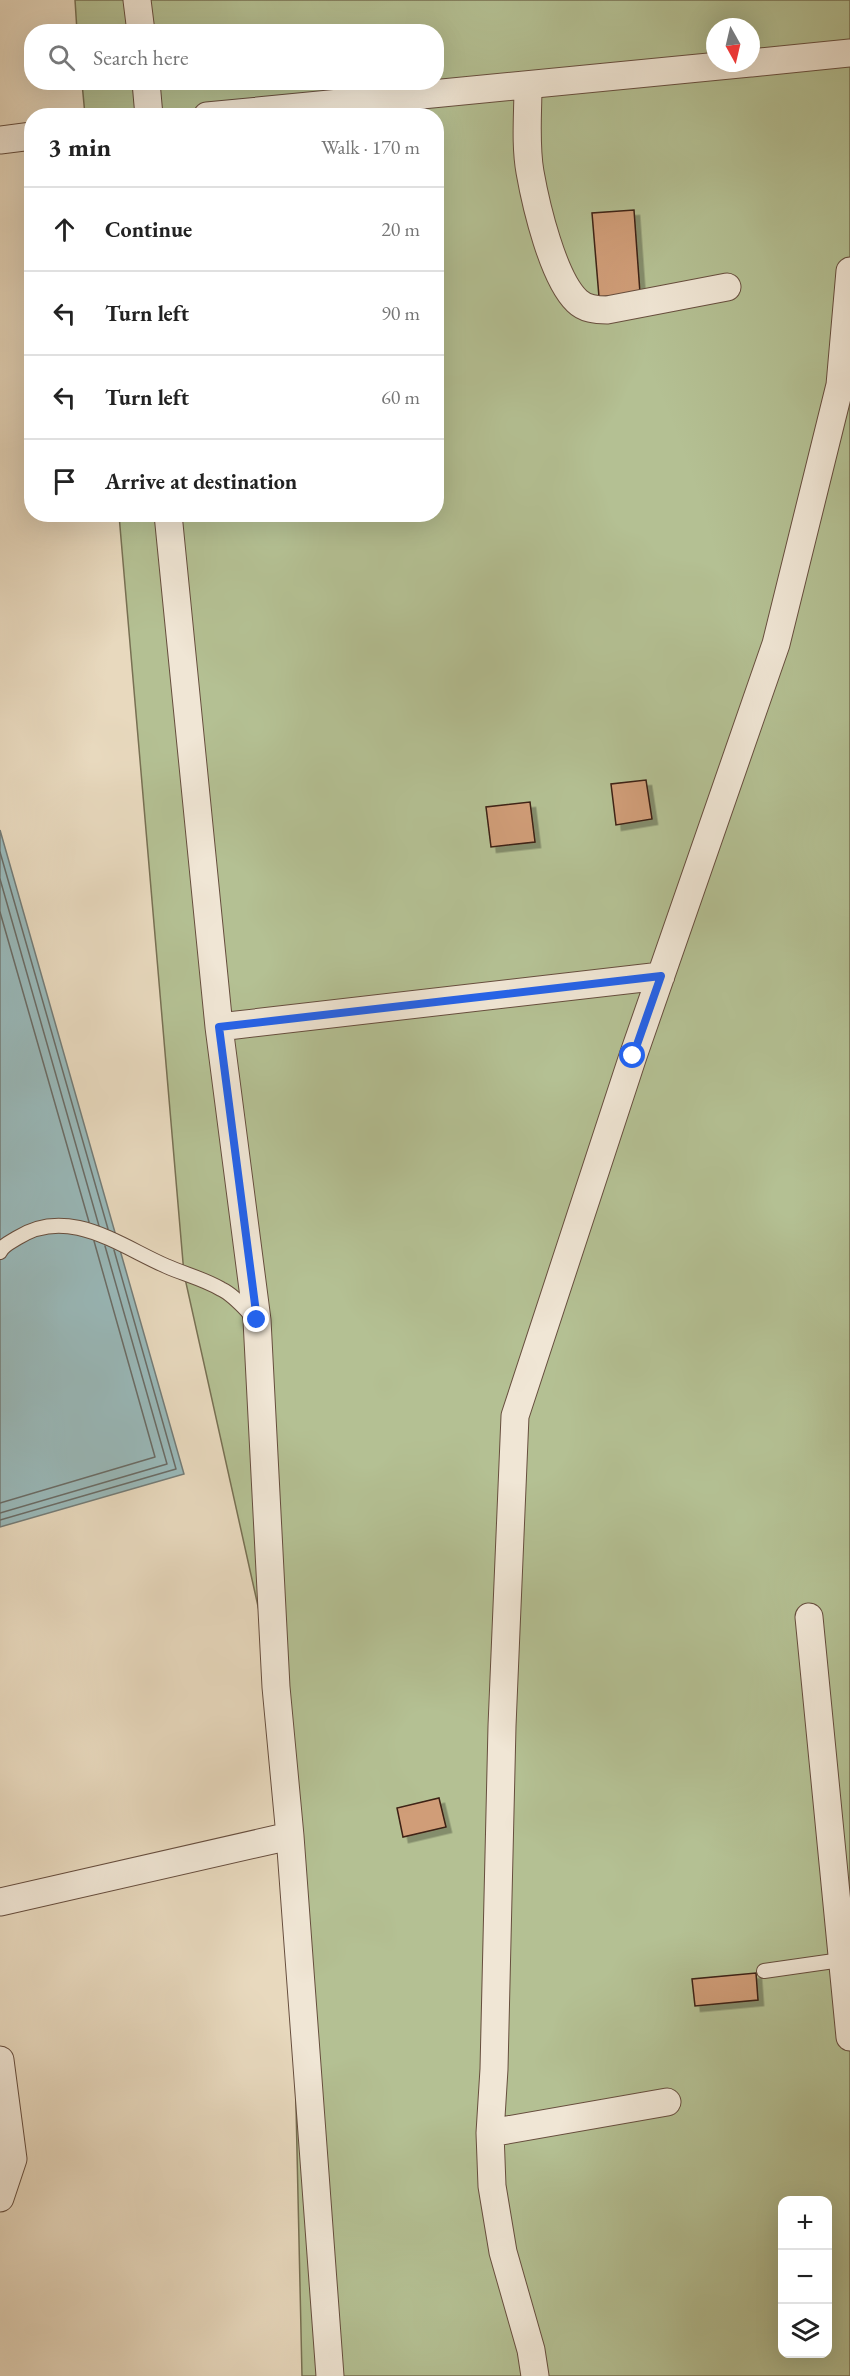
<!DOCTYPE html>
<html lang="en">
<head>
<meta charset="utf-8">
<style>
  :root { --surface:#fff; --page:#f2f2f2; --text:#222; --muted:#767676; --line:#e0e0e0 }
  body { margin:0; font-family:"EB Garamond",serif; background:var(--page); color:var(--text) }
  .controls { position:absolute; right:18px; bottom:18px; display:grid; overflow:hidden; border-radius:12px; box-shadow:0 6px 24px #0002 }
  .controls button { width:54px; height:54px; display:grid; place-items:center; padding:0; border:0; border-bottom:2px solid var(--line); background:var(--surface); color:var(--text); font:30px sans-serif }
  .compass { position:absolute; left:706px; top:18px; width:54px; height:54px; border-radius:50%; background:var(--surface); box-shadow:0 6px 24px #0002; rotate:172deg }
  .stop { position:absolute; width:18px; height:18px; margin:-14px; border:4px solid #2563eb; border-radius:50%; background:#fff }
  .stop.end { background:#2563eb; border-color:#fff; box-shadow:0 2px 6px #0008 }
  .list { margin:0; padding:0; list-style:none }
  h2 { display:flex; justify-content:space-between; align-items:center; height:78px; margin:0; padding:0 24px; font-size:26px }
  h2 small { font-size:20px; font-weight:400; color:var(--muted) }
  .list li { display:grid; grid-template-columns:39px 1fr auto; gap:18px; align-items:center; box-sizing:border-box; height:84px; padding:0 24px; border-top:2px solid var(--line) }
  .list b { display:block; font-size:22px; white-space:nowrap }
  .list em { font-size:20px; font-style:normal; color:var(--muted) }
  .icon { flex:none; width:33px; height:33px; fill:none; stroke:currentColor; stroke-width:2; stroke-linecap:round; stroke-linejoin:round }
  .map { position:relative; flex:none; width:850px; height:2376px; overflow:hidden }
  .search { position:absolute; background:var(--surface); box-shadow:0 6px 24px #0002; left:24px; top:24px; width:420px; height:66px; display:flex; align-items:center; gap:15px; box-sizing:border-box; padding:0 21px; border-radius:24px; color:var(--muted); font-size:22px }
  .panel { position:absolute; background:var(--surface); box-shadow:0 6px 24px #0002; left:24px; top:108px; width:420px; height:414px; border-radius:24px }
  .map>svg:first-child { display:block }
  .green { fill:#b4c093; stroke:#787053; stroke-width:1.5; fill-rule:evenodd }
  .water { fill:#99b9ba; stroke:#747c77; stroke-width:1.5 }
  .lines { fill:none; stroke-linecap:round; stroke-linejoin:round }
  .shore { stroke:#6a6c66; stroke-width:1.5 }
  .building { fill:#d09d78; stroke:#3c2013; stroke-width:1.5; filter:url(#shadow) }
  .service-casing { stroke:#674e3e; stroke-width:16 }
  .minor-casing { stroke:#674e3e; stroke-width:29 }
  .service { stroke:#f0e6d5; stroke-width:14 }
  .minor { stroke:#f0e6d5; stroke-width:27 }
  .route { stroke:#2563eb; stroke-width:8 }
</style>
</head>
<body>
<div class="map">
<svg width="850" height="2376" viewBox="0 0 850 2376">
  <defs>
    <filter id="shadow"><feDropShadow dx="5.5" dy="5.5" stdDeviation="0" flood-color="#0004"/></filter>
  </defs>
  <rect width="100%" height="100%" fill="#e8d9be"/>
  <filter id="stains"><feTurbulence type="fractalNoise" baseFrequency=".00333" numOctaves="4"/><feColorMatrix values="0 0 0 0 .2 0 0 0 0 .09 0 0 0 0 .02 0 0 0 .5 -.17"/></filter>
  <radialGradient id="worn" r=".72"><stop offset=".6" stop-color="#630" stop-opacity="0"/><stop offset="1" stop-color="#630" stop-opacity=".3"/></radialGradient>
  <path class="green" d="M75,0H850V2376H302L290,1836L276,1687L184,1274L119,515L436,514V116L85,115L82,83L436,82V32L77,31ZM715,27H751V63H715ZM782,2200H828V2354H782Z"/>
  <path class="water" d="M0,830L184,1474L0,1527Z"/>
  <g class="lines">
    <path class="shore" d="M0,852L108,1229
      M0,879L99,1226
      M0,912L89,1222
      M0,1503L155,1457L94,1241
      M0,1513L167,1464L105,1246
      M0,1520L176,1469L114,1250"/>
  </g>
  <path class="building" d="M634,210L640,293L599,297L592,213Z
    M646,780L652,819L616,825L611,784Z
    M530,802L535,842L491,847L486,807Z
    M439,1798L446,1827L403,1837L397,1808Z
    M756,1973L758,2000L695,2006L692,1979Z"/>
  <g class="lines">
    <g class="service-casing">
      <path id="service" d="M0,1252C3,1245 11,1242 17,1238C68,1205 120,1246 166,1266C184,1274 204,1279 221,1289C234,1295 245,1309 255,1319
        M764,1971L841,1960"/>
    </g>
    <g class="minor-casing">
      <path id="minor" d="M137,0L141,32
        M751,63L850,53
        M146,82L149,116
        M528,85C528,114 525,144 530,172C536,206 553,278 577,301C585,309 596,310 607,310L727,287
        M207,116L750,63
        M0,140L32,136
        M168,514L219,1027L257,1320L276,1687L290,1836L330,2376
        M219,1027L661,976
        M809,1617L850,2037
        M0,1902L290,1836
        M0,2060L13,2159L0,2198
        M490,2133L667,2102
        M535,2376L531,2350L503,2252L492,2186L490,2133L494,2069L502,1726L515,1416L633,1056L776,644L840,385L850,271"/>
    </g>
    <use href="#service" class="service"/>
    <use href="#minor" class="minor"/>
  </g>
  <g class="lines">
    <path class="route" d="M257,1320L219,1027L661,976L633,1056"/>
  </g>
  <rect width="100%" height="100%" filter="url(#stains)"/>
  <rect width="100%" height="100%" fill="url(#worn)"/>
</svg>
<div class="controls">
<button>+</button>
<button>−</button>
<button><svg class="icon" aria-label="layers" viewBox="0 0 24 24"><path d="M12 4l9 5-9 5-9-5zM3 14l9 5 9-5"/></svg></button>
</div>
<svg class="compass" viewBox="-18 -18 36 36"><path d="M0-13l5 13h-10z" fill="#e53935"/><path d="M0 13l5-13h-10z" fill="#767676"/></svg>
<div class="stop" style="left:633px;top:1056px"></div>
<div class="stop end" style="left:257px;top:1320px"></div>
<div class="search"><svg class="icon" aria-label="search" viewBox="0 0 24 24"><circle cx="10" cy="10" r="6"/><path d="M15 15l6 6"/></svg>Search here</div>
<section class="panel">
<h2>3 min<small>Walk · 170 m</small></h2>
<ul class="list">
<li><svg class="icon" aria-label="ahead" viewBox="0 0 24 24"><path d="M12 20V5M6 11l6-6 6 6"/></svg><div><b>Continue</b></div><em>20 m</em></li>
<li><svg class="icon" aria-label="left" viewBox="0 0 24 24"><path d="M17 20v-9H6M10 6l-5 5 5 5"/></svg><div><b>Turn left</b></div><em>90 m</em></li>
<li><svg class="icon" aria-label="left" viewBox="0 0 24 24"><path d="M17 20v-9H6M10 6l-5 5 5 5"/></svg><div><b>Turn left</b></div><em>60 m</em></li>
<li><svg class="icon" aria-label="arrive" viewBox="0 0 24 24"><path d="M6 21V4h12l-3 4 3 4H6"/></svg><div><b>Arrive at destination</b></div></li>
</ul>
</section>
</div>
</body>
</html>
